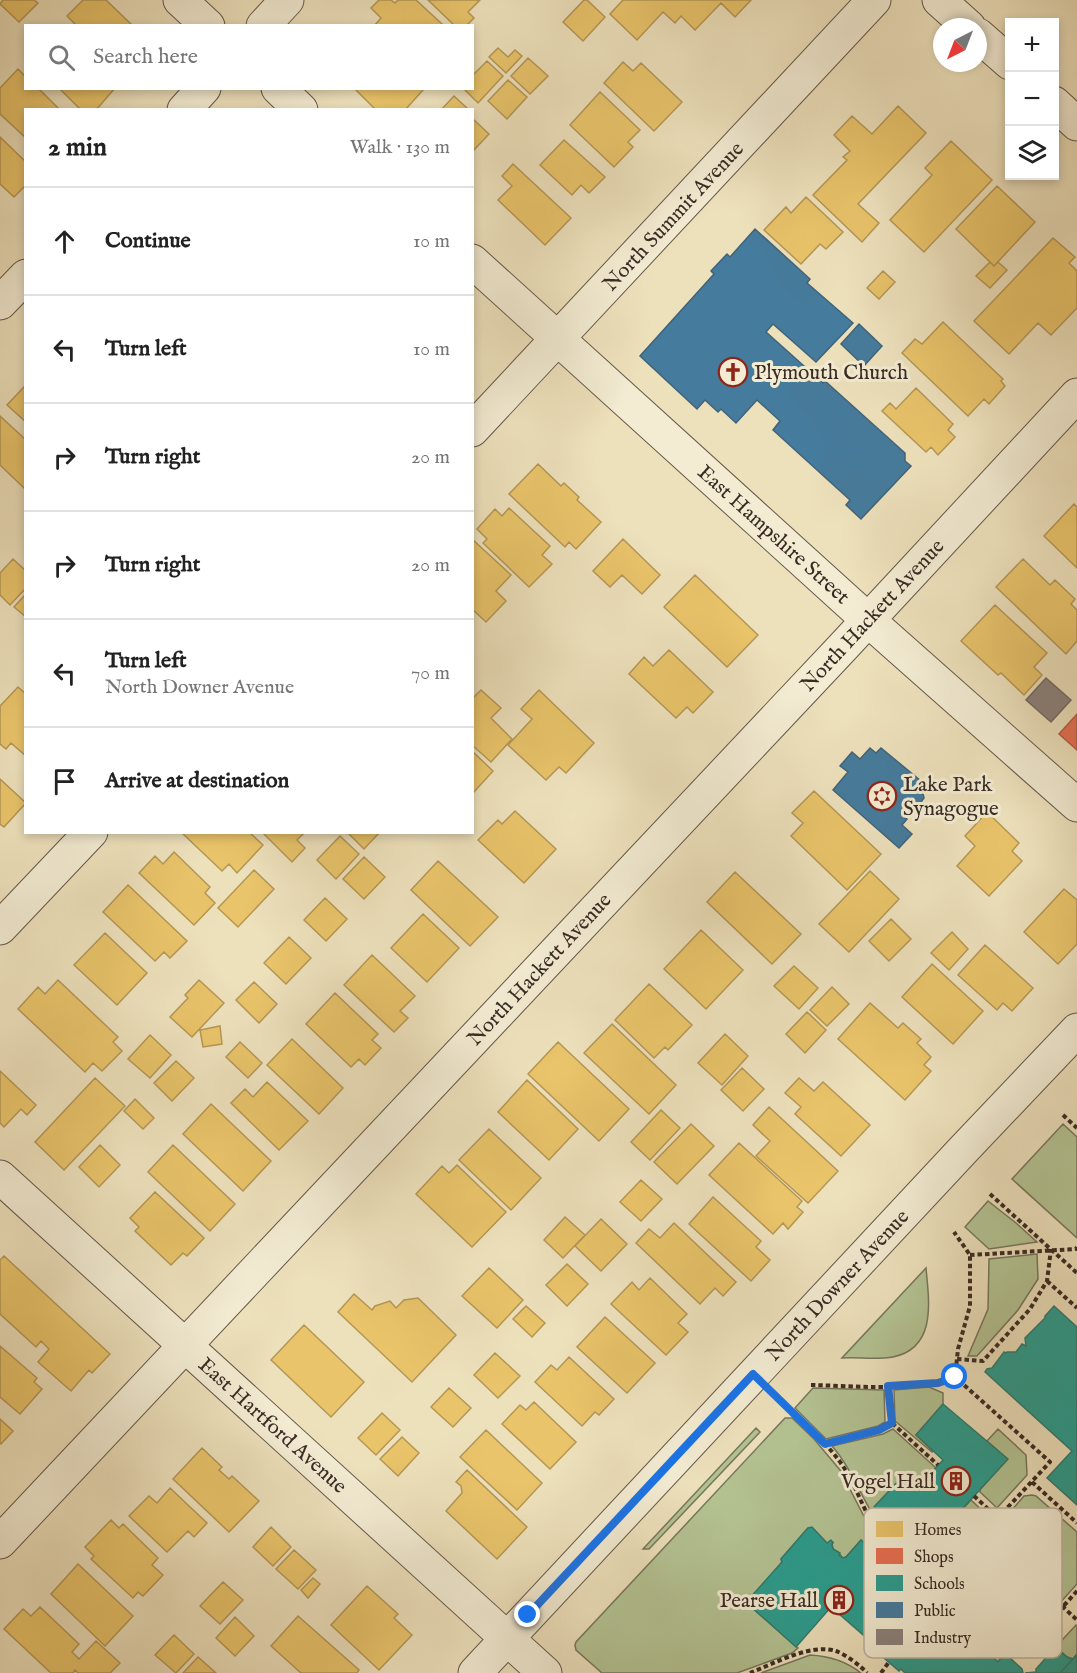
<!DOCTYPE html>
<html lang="en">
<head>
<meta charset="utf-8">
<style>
  :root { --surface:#fff; --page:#f6f6f6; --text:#222; --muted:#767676; --line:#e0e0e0 }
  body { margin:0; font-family:"IM FELL English",serif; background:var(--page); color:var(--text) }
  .controls { position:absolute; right:18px; top:18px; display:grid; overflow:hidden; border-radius:0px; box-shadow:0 3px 9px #0003 }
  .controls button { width:54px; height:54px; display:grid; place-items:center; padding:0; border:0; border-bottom:2px solid var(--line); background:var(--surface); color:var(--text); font:30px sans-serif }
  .compass { position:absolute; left:933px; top:18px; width:54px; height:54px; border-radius:50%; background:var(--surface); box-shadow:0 3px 9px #0003; rotate:222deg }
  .stop { position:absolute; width:18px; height:18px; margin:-14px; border:4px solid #1a73e8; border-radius:50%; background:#fff }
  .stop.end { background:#1a73e8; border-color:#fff; box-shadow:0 2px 6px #0008 }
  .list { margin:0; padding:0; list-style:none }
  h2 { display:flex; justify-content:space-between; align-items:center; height:78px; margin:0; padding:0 24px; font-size:26px }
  h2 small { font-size:20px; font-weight:400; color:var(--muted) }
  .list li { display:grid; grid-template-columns:39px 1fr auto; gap:18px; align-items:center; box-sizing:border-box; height:108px; padding:0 24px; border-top:2px solid var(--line) }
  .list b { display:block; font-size:22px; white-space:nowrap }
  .list p { margin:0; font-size:20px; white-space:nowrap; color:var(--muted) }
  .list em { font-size:20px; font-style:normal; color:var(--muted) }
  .icon { flex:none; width:33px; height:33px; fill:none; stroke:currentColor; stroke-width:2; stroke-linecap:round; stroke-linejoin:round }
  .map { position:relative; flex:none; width:1077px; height:1673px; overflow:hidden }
  .search { position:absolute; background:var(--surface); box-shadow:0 3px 9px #0003; left:24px; top:24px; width:450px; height:66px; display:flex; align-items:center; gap:15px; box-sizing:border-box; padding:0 21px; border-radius:0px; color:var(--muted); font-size:22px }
  .panel { position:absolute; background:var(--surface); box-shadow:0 3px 9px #0003; left:24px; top:108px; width:450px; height:726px; border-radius:0px }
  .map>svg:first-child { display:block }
  .green { fill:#b4c393; stroke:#76775c; stroke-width:1.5 }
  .homes { fill:#e9c46a; stroke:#b49655; stroke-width:1.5 }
  .shops { fill:#e76f51; stroke:#b25b44; stroke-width:1.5 }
  .schools { fill:#2a9d8f; stroke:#2e7b6f; stroke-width:1.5 }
  .public { fill:#457b9d; stroke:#416379; stroke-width:1.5 }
  .industry { fill:#8a817c; stroke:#716762; stroke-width:1.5 }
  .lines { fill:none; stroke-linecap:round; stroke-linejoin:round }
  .minor-casing { stroke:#65584a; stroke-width:35 }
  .path { stroke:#382b24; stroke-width:4; stroke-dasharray:4.5 3; stroke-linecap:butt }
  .minor { stroke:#f3ecd3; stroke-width:33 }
  .route { stroke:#1a73e8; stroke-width:8 }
  .labels { text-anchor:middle; stroke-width:6; stroke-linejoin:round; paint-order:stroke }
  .street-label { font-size:21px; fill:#382b24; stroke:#f3ecd3 }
  .poi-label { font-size:21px; fill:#382b24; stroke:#f3ecd3; text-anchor:start }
  .key { fill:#f3ecd3; stroke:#bbb29e; stroke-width:1.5 }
  .key-label { font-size:16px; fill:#382b24 }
</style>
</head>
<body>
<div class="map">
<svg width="1077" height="1673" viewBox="0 0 1077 1673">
  <rect width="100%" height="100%" fill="#ede1bc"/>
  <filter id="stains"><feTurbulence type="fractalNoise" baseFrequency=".00333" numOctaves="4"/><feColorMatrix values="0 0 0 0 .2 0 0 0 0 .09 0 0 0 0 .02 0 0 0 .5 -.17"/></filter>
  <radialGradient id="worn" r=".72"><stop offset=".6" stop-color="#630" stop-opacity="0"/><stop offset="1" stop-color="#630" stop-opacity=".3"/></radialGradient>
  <path class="green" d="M1063,1124L1077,1137V1238L1012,1179Z
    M988,1201L1016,1223L1037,1242L989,1249L965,1227Z
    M1037,1254L1038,1279L1018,1310L977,1356H968L988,1309L989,1259Z
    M926,1268C929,1301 937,1348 893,1357C877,1360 858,1357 842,1358Z
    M929,1387L943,1393V1404L916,1435L933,1451L932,1452L895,1421L894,1390Z
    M813,1388L884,1390L885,1422L878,1426L826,1439L795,1408Z
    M785,1418H792L814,1439L840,1470L871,1530L883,1542L874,1551L861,1540L846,1557L843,1558L838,1552L833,1549L832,1544L833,1542L831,1541L827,1543L808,1528L781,1559L782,1562L749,1605L798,1648L792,1653L737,1673H602L576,1650L575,1645L576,1642Z
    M756,1428L760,1432L649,1549H643Z
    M893,1429L936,1468L918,1487L904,1475L875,1506L897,1527L889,1535C864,1510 856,1473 832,1446L883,1434Z
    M998,1429L1026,1455L1027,1475L997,1508L980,1492V1489L1007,1459L987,1441Z
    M1032,1495L1036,1496L1077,1532V1584L1024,1643L1017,1645H1012L950,1590L949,1582L1024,1496Z
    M971,1500L989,1517L934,1578L904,1547L911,1539L924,1551Z
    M895,1556L1001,1651L1003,1656L998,1662L944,1615V1606L936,1600H929L888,1564Z
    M1076,1625L1077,1626V1654L1073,1659L1067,1657L1059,1650L1052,1651Z
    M810,1655C829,1656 846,1661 861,1673H761Z"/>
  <path class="homes" d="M3,0H34L38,3L19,22L0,4Z
    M83,0H106L133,26H77L67,16Z
    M379,0H391L395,3L398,0H416L442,24L440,26H374L381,18L371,8Z
    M428,0H480L468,12L474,18L466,26H455Z
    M584,0H587L605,17L583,41L563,22Z
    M623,0H751L735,17L721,3L695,30L681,16L675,23L663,12L637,40L610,14Z
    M498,48L508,57L515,50L522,56L506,73L489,57Z
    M528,58L548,76L530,94L511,76Z
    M487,61L503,76L478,103L463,88H472V76Z
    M623,62L633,71L641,63L682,102L654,131L604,83Z
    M18,69L26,77V88H38L60,110H26V138L0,114V88Z
    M508,80L527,97L507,119L488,101Z
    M59,88H115L96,110H81Z
    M354,88H421L423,90L405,110H376Z
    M600,92L640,130L628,142L633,147L614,167L570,125Z
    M454,96L469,110H441Z
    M898,106L926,133L858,204L879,223L862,242L813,195L847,160L843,157L850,151L834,135L852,116L872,134Z
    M474,120L489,134L472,152V122Z
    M0,137L26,162V185L14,197L0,184Z
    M564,140L605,177L589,193L581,185L572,195L540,165Z
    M951,141L992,180L924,252L890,220L932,175L925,168Z
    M513,164L571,218L545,245L498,200L512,186L502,176Z
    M997,186L1035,222L994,266L956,229Z
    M806,197L843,232L826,249L820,244L801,264L764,230L786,207L791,213Z
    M1053,238L1075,257L1069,263L1077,271V308L1051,335L1038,323L1009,354L974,321Z
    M990,262L994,266L998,262L1007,270L990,288L976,276Z
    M883,271L895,282L879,299L867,288Z
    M943,322L1003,379L1001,381L1005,386L989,404L984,399L968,416L902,353L915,339L922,344Z
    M24,387L26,388V422L7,405Z
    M916,388L953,424L948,430L955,437L938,455L931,447L926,452L882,411L890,403L896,409Z
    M0,416L26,440V486L24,488L0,465Z
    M538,464L561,486L564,483L579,497L577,500L601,522L576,549L569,542L565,547L509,494Z
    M1074,504L1077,507V568L1044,536Z
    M509,508L550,546L542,555L552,564L529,587L483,543L487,539L477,529L495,509L502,516Z
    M472,539L511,575L496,591L506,601L486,622L472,609Z
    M623,539L660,575L642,594L622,575L610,587L593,571Z
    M13,559L26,571V588L10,605L0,595V573Z
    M1023,559L1050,585L1055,580L1075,599L1071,604L1077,610V641L1066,654L996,587Z
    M695,575L758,635L727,667L664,607Z
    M26,594V617L14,607Z
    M995,605L1047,653L1034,667L1042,675L1024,695L1001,673L998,675L961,641Z
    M669,650L713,692L693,713L687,707L676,718L629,674L644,657L653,666Z
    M18,687L26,694V756L11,743L6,749L0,744V706Z
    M481,690L501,708L491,718L512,739L491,762L472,745V699Z
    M539,690L594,743L566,773L559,767L546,780L508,745L532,719L521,709Z
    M472,751L493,771L473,793H472Z
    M0,779L26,803L4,827L0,824Z
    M814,791L881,854L847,890L791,836L803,823L792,813Z
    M515,811L556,849L524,883L478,840L498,820L502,824Z
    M987,812L1019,843L1012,851L1022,861L989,896L957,866L975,846L965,836Z
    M181,832H249L263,845L237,873L229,864L222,871Z
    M262,832H305L297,840L305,848L292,862Z
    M347,832H380L364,849Z
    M340,836L359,854L336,879L317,860Z
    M174,852L210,887L205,893L215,903L194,925L139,873L155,856L163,864Z
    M364,857L385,877L364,899L343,879Z
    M438,861L498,917L470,946L411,890Z
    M254,870L274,889L238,927L218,908Z
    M870,871L899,899L849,952L819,924Z
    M735,872L801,934L772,964L707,902Z
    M128,885L187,941L170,958L164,952L155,961L103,912Z
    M1064,889L1077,900V944L1058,964L1024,932Z
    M325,898L347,919L326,941L304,920Z
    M423,914L459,948L427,982L391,948Z
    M891,919L911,939L889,961L869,941Z
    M701,930L743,970L706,1009L664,969Z
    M952,932L968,949L949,970L931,953Z
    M105,933L147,973L117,1005L74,965Z
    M289,937L311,958L286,984L264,963Z
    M985,945L1033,988L1012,1011L1003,1003L997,1010L958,975Z
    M372,955L415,996L400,1011L408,1018L394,1032L344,985Z
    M932,964L983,1011L953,1044L902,997Z
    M794,966L818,988L799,1009L774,986Z
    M58,980L118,1037L113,1042L122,1051L102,1071L93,1063L85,1072L18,1009L38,987L45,994Z
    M199,980L224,1003L192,1037L170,1017L188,998L185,995Z
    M254,982L277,1004L259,1023L236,1000Z
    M649,984L692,1025L668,1050L665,1047L654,1058L615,1020Z
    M832,987L849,1004L827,1026L810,1010Z
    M335,993L378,1034L372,1040L381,1048L365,1065L359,1059L351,1067L306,1024Z
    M870,1003L898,1028L903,1023L921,1039L917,1043L931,1057L924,1065L931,1071L905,1100L838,1039Z
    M807,1012L826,1030L805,1053L786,1034Z
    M612,1024L676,1085L649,1114L584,1053Z
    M220,1026L222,1044L203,1047L200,1030Z
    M725,1034L748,1056L722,1085L698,1063Z
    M150,1035L171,1055L150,1078L128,1059Z
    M292,1039L343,1088L319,1114L267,1065Z
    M240,1042L262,1063L248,1078L226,1057Z
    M558,1042L629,1109L599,1141L528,1074Z
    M176,1061L194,1078L172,1101L154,1083Z
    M742,1068L764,1089L743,1111L721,1090Z
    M0,1071L36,1105L27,1115L21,1109L4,1127L0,1123Z
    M95,1078L125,1106L64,1170L35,1142Z
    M799,1078L814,1091L823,1082L870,1125L841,1156L795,1114L801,1107L785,1093Z
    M527,1080L578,1129L549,1160L498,1112Z
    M267,1082L308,1121L279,1150L231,1103L245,1089L253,1097Z
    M135,1099L154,1118L143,1129L124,1111Z
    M211,1104L271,1161L243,1191L183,1134Z
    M769,1107L838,1171L808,1203L756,1156L770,1141L753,1125Z
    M661,1110L680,1128L650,1160L631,1142Z
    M691,1124L714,1146L677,1184L654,1162Z
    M489,1129L541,1178L511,1210L459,1160Z
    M739,1143L802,1201L797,1207L803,1212L788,1229L783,1223L773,1234L709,1175Z
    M100,1145L120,1165L99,1187L79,1167Z
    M173,1145L235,1204L210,1231L148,1172Z
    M457,1165L506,1212L472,1247L416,1194L442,1166L449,1173Z
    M641,1180L662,1199L641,1221L620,1202Z
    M155,1192L204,1238L187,1256L183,1253L171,1265L135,1231L139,1227L130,1218Z
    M713,1197L761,1241L756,1247L770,1260L751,1281L689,1224Z
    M565,1217L585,1235L563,1258L544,1240Z
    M601,1219L627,1244L601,1271L575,1246Z
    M674,1223L736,1282L723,1296L715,1288L700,1304L636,1243L649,1229L660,1238Z
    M4,1256L110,1354L92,1373L89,1370L71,1391L38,1362L49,1349L41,1341L36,1347L0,1314V1260Z
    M567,1264L588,1284L567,1306L546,1285Z
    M489,1268L523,1300L497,1328L462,1296Z
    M650,1278L687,1314L678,1323L688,1332L666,1355L611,1304L632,1282L639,1290Z
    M354,1294L372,1310L375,1306L390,1301L396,1308L404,1300L418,1298L456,1335L412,1382L338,1312Z
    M526,1306L545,1323L532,1337L513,1319Z
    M605,1317L655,1363L627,1393L577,1347Z
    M304,1325L364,1382L331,1417L271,1360Z
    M0,1346L37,1378L34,1382L42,1389L20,1414L0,1397Z
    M495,1353L520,1376L498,1398L474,1375Z
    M569,1357L614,1399L599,1415L595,1412L582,1426L535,1382L551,1365L557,1370Z
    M449,1388L471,1408L453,1427L431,1407Z
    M534,1402L576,1442L550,1469L502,1424L520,1405L526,1410Z
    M382,1413L400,1430L376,1455L358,1438Z
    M0,1419L13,1431L1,1444L0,1443Z
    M486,1430L542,1483L517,1510L460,1457Z
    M402,1437L419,1453L398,1476L380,1459Z
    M202,1448L222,1467L219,1470L229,1479L232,1476L259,1501L229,1532L173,1479Z
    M467,1470L527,1527L497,1559L446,1511L462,1493L461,1486L456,1482Z
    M170,1488L207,1523L194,1537L188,1531L167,1552L129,1516L149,1496L157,1503Z
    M111,1520L119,1528L123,1524L158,1558L152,1565L163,1575L143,1596L138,1592L133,1598L91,1559L94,1556L85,1547Z
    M271,1527L291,1547L273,1566L253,1547Z
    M294,1550L316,1570L298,1589L276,1569Z
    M78,1564L133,1616L105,1646L51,1594Z
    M313,1578L320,1584L308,1598L301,1590Z
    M223,1582L243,1600L220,1624L200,1606Z
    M367,1586L398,1614L394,1618L412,1635L379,1670L331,1625Z
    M40,1607L79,1644L72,1652L79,1659L96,1641L120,1663L110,1673H78L75,1670L73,1673H51L4,1629L23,1609L31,1616Z
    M298,1616L359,1670L357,1673H301L271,1646Z
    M235,1617L254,1636L235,1656L216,1638Z
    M174,1635L194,1654L176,1673L155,1655Z
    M198,1657L216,1673H183Z"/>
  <path class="shops" d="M1077,714V750L1059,734Z"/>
  <path class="schools" d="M1054,1306L1077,1327V1505L1047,1478L1072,1451L985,1372L987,1369L992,1368L1004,1352L1006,1353L1007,1352H1016L1022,1344L1026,1346L1025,1338L1045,1318V1316Z
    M943,1404L1008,1459L924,1551L874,1507L904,1475L918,1487L943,1460L916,1435Z
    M812,1527L827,1543L831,1540L833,1543L832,1544L833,1549L840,1553L839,1555L843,1558L846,1557L861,1540L929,1600H936L944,1606V1615L998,1662L1001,1658L1009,1657L1022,1669L1023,1673H905L901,1669L899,1671L876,1651L878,1648L831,1607L796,1647L749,1605V1599L782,1562L781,1559L808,1528Z
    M1059,1650L1067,1657L1073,1659L1060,1673H1025L1036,1672V1669L1052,1651Z
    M1077,1654V1673H1060L1073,1659Z"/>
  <path class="public" d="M755,229L810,279L807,283L853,323L816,362L773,324L766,332L823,383L825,381L905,453V461L911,466L861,519L846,505L850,500L773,430L780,421L757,400L736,423L721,409L718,412L705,400L697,409L640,356L714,274L711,271L727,254L730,257Z
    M859,324L882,346L864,366L841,344Z
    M870,748L876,753L881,748L921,781L919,783L923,788L922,789L924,798L921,802L915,805L910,804L901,814L907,819L902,825L912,834L899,848L833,790L848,772L840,766L852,752L860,759Z"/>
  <path class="industry" d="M1046,678L1071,700L1051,722L1026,700Z"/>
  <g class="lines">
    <g class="minor-casing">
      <path id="minor" d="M180,0L208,26
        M939,0L969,27
        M263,26L287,0
        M978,35L1010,63
        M278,88L301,110
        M1054,103L1077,124
        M184,110L204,88
        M472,261L868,620L1077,805
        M0,303L26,276
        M472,430L874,0
        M0,928L91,832
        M0,1177L545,1673
        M0,1542L842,648L1077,395
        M475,1673L964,1149L1077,1030"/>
    </g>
    <path class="path" d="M1063,1115L1077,1128
      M990,1194L1077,1273
      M970,1255L1076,1249L1077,1247
      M1047,1281L1077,1308
      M957,1359L983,1361L1030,1309L1047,1281L1051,1249
      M811,1385C857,1386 911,1392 955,1377
      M888,1386L892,1423L938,1465
      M776,1396C798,1418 830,1444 846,1471C861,1495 864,1518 886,1538
      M825,1444L879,1430L892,1423
      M1032,1482L1077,1523
      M974,1496L998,1518
      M899,1551L1011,1651L1017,1654L1022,1652L1077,1591
      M936,1584L1050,1462L955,1377L958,1349L970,1306V1255L954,1232
      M1062,1606L1077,1620
      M750,1673C773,1664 811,1643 836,1651C845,1654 861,1666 867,1673
      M881,1673L889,1662"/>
    <use href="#minor" class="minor"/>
  </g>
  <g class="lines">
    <path class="route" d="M528,1615L753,1374L825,1444L879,1430L892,1423L888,1386L938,1383L955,1377"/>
  </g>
  <defs>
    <g id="church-ring" transform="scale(1.5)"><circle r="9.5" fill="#f3ecd3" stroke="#8f2418" stroke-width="1.5"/><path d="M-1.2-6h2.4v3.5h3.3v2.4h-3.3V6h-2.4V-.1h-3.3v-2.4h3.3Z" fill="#8f2418"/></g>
    <g id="synagogue-ring" transform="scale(1.5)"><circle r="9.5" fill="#f3ecd3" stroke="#8f2418" stroke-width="1.5"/><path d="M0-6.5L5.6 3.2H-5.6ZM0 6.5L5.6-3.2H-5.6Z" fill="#8f2418"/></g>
    <g id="building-ring" transform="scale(1.5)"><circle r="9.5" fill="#f3ecd3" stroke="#8f2418" stroke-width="1.5"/><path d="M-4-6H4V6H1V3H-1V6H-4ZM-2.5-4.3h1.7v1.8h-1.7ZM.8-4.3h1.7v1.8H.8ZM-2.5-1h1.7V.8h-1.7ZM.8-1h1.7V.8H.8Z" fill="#8f2418"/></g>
  </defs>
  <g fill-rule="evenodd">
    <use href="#church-ring" x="733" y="372"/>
    <use href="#synagogue-ring" x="882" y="796"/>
    <use href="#building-ring" x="956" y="1481"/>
    <use href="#building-ring" x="839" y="1600"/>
  </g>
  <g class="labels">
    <g class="street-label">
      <text transform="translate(673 216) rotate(-47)" y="7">North Summit Avenue</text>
      <text transform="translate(774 534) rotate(42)" y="7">East Hampshire Street</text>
      <text transform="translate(872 615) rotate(-47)" y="7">North Hackett Avenue</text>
      <text transform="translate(539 969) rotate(-47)" y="7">North Hackett Avenue</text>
      <text transform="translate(837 1285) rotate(-47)" y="7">North Downer Avenue</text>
      <text transform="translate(273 1425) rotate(42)" y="7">East Hartford Avenue</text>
    </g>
    <g class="poi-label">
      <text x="754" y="379">Plymouth Church</text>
      <text x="903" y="791">Lake Park<tspan x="903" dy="24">Synagogue</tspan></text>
      <text x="935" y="1488" text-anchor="end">Vogel Hall</text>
      <text x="818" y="1607" text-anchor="end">Pearse Hall</text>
    </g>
  </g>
  <rect x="864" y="1508" width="198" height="150" rx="9" class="key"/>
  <rect x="876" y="1521" width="27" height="16" fill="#e9c46a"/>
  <rect x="876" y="1548" width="27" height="16" fill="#e76f51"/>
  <rect x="876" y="1575" width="27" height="16" fill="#2a9d8f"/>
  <rect x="876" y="1602" width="27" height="16" fill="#457b9d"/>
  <rect x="876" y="1629" width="27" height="16" fill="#8a817c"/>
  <g class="key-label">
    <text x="914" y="1535">Homes</text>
    <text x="914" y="1562">Shops</text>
    <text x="914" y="1589">Schools</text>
    <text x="914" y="1616">Public</text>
    <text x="914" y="1643">Industry</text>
  </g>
  <rect width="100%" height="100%" filter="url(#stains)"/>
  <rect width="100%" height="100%" fill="url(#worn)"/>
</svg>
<div class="controls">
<button>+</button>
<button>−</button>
<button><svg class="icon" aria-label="layers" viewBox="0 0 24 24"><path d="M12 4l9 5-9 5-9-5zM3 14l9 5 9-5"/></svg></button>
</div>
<svg class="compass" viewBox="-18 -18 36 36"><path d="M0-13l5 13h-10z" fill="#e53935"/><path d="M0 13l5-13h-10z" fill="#767676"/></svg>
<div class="stop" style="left:955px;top:1377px"></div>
<div class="stop end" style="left:528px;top:1615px"></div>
<div class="search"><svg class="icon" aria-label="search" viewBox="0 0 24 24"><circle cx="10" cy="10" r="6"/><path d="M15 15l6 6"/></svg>Search here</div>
<section class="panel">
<h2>2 min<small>Walk · 130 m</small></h2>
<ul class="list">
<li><svg class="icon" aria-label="ahead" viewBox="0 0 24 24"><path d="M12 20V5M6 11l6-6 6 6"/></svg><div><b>Continue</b></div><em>10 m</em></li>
<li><svg class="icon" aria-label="left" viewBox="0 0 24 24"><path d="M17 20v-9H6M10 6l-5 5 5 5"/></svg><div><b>Turn left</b></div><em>10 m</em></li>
<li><svg class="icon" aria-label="right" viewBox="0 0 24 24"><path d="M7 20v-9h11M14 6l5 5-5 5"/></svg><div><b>Turn right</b></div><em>20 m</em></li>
<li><svg class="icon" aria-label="right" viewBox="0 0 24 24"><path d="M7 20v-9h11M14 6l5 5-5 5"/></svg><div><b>Turn right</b></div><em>20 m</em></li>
<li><svg class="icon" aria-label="left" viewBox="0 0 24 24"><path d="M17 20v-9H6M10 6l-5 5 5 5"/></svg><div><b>Turn left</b><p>North Downer Avenue</p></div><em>70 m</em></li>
<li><svg class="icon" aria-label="arrive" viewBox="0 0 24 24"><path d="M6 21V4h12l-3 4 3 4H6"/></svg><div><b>Arrive at destination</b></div></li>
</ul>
</section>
</div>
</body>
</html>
